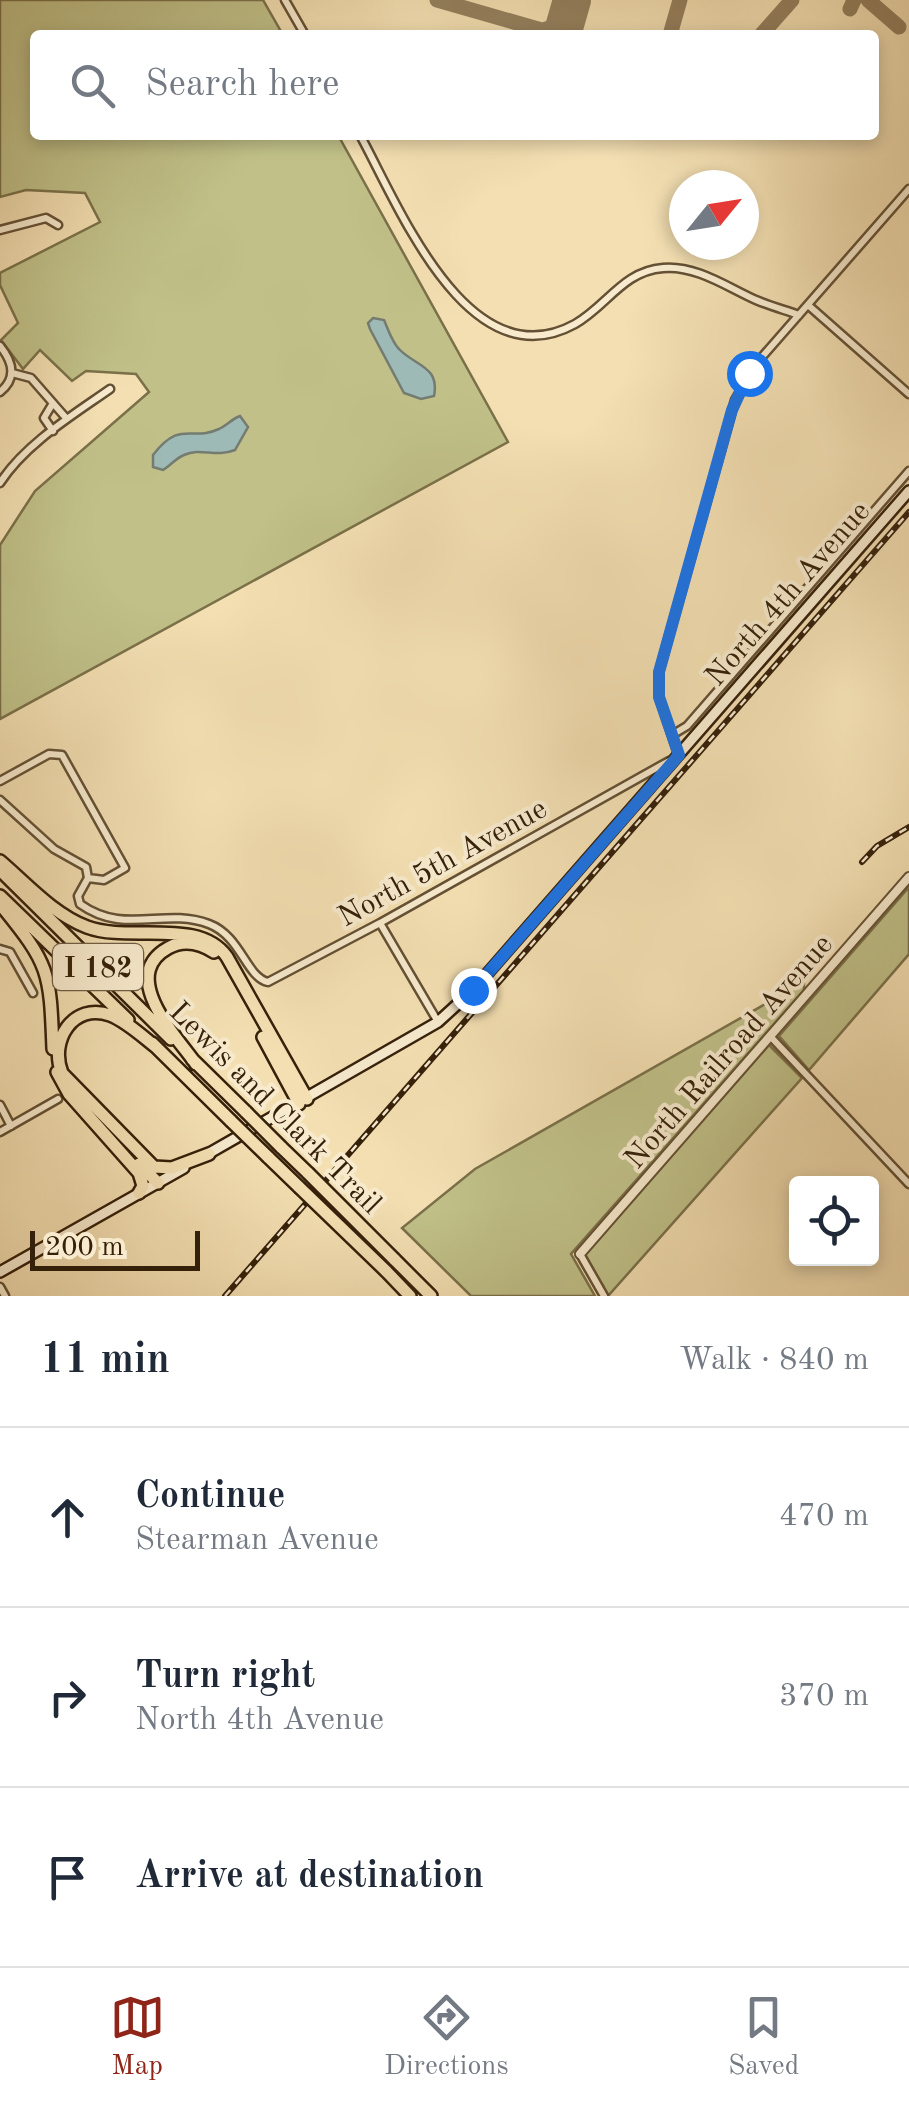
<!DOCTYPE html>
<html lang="en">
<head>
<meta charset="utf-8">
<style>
  :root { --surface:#fff; --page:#f2f2f3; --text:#1f2937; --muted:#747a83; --line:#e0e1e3; --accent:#8f2418 }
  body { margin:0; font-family:"Old Standard TT",serif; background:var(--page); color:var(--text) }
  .controls { position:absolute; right:30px; bottom:30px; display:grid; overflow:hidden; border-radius:10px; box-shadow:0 5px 15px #0003 }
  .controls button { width:90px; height:90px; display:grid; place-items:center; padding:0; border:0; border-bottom:2px solid var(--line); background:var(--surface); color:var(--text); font:50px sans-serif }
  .compass { position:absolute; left:669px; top:170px; width:90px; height:90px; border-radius:50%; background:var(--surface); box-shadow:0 5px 15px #0003; rotate:60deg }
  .scale { position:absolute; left:30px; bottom:25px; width:170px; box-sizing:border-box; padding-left:10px; border:5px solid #35200a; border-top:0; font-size:28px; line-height:35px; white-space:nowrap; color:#35200a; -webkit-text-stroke:8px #f7eacd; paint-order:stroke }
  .stop { position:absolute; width:30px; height:30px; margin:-22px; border:8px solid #1a73e8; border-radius:50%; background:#fff }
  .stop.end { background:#1a73e8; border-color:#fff; box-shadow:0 2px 10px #0008 }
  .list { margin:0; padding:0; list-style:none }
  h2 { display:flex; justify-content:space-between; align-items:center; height:130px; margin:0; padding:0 40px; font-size:42px }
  h2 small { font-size:32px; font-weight:400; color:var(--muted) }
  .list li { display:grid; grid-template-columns:65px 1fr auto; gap:30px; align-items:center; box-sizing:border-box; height:180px; padding:0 40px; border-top:2px solid var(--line) }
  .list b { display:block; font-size:38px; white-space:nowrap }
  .list p { margin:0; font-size:32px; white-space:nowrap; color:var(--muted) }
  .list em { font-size:32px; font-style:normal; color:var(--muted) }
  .icon { flex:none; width:55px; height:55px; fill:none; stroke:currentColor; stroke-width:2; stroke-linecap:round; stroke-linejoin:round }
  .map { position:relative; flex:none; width:909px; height:1296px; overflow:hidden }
  .search { position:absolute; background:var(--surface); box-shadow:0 5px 15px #0003; left:30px; right:30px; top:30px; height:110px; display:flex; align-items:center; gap:25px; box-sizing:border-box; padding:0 35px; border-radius:10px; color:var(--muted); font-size:38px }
  .sheet { height:670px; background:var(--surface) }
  nav { display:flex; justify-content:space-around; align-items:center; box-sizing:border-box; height:140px; border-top:2px solid var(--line); background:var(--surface); font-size:28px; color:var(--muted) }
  nav a { display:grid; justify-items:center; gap:5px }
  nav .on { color:var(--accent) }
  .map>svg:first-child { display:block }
  .green { fill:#c0c088; stroke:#7a7049; stroke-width:2.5 }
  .water { fill:#9ebab6; stroke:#747c71; stroke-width:2.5 }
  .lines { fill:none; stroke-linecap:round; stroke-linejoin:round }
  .taxiway { stroke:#94805e; stroke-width:15 }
  .runway { stroke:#94805e; stroke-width:38 }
  .minor-casing { stroke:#645034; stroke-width:11 }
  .tertiary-casing { stroke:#645034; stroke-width:12 }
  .secondary-casing { stroke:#35200a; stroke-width:14 }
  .motorway-casing { stroke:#35200a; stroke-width:16 }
  .minor { stroke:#f7eacd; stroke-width:6 }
  .tertiary { stroke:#f7eacd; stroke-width:8 }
  .secondary { stroke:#f7eacd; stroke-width:9 }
  .motorway { stroke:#f3dfb2; stroke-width:11 }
  .rail-casing { stroke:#35200a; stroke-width:6 }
  .rail { stroke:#f7eacd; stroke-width:2.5; stroke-dasharray:8; stroke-linecap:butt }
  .motorway-bridge-casing { stroke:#35200a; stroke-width:16; stroke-linecap:butt }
  .motorway-bridge { stroke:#f3dfb2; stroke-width:11 }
  .route { stroke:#1a73e8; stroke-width:12 }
  .labels { text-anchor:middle; stroke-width:8; stroke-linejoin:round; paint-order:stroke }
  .shield { fill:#f7eacd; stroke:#6f5d44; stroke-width:2.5 }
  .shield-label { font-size:28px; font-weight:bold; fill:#35200a }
  .street-label { font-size:30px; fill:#35200a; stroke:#f7eacd }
</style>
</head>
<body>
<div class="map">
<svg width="909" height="1296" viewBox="0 0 909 1296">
  <rect width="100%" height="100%" fill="#f3dfb2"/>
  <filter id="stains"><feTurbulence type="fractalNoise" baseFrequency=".002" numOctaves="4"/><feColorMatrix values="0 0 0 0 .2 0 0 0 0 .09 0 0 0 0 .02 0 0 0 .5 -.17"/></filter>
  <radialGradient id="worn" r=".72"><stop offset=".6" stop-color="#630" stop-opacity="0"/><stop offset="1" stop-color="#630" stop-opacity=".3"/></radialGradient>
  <path class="green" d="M0,0H263L283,35H35V135H338L508,442L0,719V545L35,491L149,392L136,374L86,371L72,381L40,350L23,369L1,340L18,323L0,285V273L100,222L85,193L26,190L0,197Z
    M909,887V954L809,1070L779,1036Z
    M804,982V990L571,1254L595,1296H471L402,1228L475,1169Z
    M769,1045L802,1078L608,1296L585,1255Z"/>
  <path class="water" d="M373,318L384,320C388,329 392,342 399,349C415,366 440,366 434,396L421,399L404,393L370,329L368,323Z
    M240,416L248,427L235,450C215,458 201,447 184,455C176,458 170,466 163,470L153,467V455C181,419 191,442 219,429C227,425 232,419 240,416Z"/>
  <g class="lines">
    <path class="taxiway" d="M437,0L559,35
      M868,0L899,27
      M850,9L854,0
      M543,30L560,24L572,0
      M670,35L680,0
      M761,35L792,0"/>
    <path class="runway" d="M562,35L572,0"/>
    <g class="minor-casing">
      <path id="minor" d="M285,0L305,35
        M360,135C398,204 468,383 575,324C607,306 623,271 663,268C696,265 727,287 756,300C770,306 785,310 799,315
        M0,230L46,218L58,225
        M808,305L909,394
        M0,346C13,362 17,378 0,392
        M12,373L31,378L66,418
        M53,431L44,418L53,403
        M0,483C25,444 73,415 110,389
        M672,735L687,726L909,471
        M678,754L659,697V672L735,400L755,365L909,189
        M0,781L49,754L62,755L125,868L104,880L88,878
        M0,800L54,849L86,867L88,878L78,896L80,904C125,936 163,907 209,924C241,936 246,977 268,982L380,923L669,761
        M380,923L438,1022
        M0,949L10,952L33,993
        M770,1036L909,1184
        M0,1105L11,1126
        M0,1132L58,1099
        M580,1254L604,1296
        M0,1287L5,1296"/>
    </g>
    <g class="tertiary-casing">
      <path id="tertiary" d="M580,1254L909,877"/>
    </g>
    <g class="secondary-casing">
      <path id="secondary" d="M206,1155L438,1022L473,990L909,491
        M0,1272L184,1168"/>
    </g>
    <g class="motorway-casing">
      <path id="motorway" d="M0,861C27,884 53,914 87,927C130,943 199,917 227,957L307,1099
        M0,870L171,1039
        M0,896L128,1020
        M0,904C50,965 50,971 53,1049
        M263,1037L299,1104
        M152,1043L231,1121
        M156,1047C142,1036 126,1021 110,1015C73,1002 49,1041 62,1073L154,1167L172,1168L209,1154
        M192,1059L246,1112
        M196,1064C176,1036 118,976 168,948C184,939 200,943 214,952
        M57,1072L69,1094L139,1173L143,1186L139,1193
        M281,1147L308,1173
        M268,1157L299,1187
        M139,1164L158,1183
        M394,1259L431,1296
        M386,1271L410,1296"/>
    </g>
    <use href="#minor" class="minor"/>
    <use href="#tertiary" class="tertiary"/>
    <use href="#secondary" class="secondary"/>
    <use href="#motorway" class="motorway"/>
    <g class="rail-casing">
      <path id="rail" d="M862,862L877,846L909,827
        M225,1296L909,512"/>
    </g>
    <use href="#rail" class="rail"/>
    <g class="motorway-bridge-casing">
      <path id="motorway-bridge" d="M246,1112L281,1147
        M231,1121L268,1157
        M308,1173L394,1259
        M299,1187L386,1271"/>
    </g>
    <use href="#motorway-bridge" class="motorway-bridge"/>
  </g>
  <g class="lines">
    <path class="route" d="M473,990L679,755L659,697V672L732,410L749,373"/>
  </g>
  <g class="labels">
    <rect class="shield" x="53" y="944" width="90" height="46" rx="8"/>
    <g class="shield-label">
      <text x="98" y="977">I 182</text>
    </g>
    <g class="street-label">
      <text transform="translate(787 593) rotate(-49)" y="10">North 4th Avenue</text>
      <text transform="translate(442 862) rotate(-29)" y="10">North 5th Avenue</text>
      <text transform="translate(728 1051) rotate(-49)" y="10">North Railroad Avenue</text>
      <text transform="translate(276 1107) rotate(45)" y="10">Lewis and Clark Trail</text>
    </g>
  </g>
  <rect width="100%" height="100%" filter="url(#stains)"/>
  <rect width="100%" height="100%" fill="url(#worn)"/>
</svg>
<div class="controls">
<button><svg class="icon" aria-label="locate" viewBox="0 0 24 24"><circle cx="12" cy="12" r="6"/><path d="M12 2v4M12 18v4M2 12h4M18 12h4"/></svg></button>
</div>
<svg class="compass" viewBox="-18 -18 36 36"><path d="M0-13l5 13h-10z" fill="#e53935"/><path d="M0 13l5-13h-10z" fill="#747a83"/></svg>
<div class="scale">200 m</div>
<div class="stop" style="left:749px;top:373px"></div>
<div class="stop end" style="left:473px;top:990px"></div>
<div class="search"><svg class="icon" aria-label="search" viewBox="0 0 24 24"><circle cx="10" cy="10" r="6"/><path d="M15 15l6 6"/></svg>Search here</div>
</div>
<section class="sheet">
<h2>11 min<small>Walk · 840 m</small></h2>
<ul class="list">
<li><svg class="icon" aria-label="ahead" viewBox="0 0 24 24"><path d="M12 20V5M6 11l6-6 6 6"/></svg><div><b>Continue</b><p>Stearman Avenue</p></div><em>470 m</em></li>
<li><svg class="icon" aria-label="right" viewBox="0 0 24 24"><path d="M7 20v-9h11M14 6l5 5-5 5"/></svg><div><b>Turn right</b><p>North 4th Avenue</p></div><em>370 m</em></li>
<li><svg class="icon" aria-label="arrive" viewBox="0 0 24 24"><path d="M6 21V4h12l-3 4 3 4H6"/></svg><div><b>Arrive at destination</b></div></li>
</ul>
</section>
<nav>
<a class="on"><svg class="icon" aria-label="map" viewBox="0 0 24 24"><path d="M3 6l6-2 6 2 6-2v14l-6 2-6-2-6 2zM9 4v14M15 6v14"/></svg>Map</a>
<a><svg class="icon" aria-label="directions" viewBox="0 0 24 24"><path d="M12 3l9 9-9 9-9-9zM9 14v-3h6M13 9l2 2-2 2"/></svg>Directions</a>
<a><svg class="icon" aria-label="saved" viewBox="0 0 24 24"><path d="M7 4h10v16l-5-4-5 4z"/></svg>Saved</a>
</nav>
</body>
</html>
